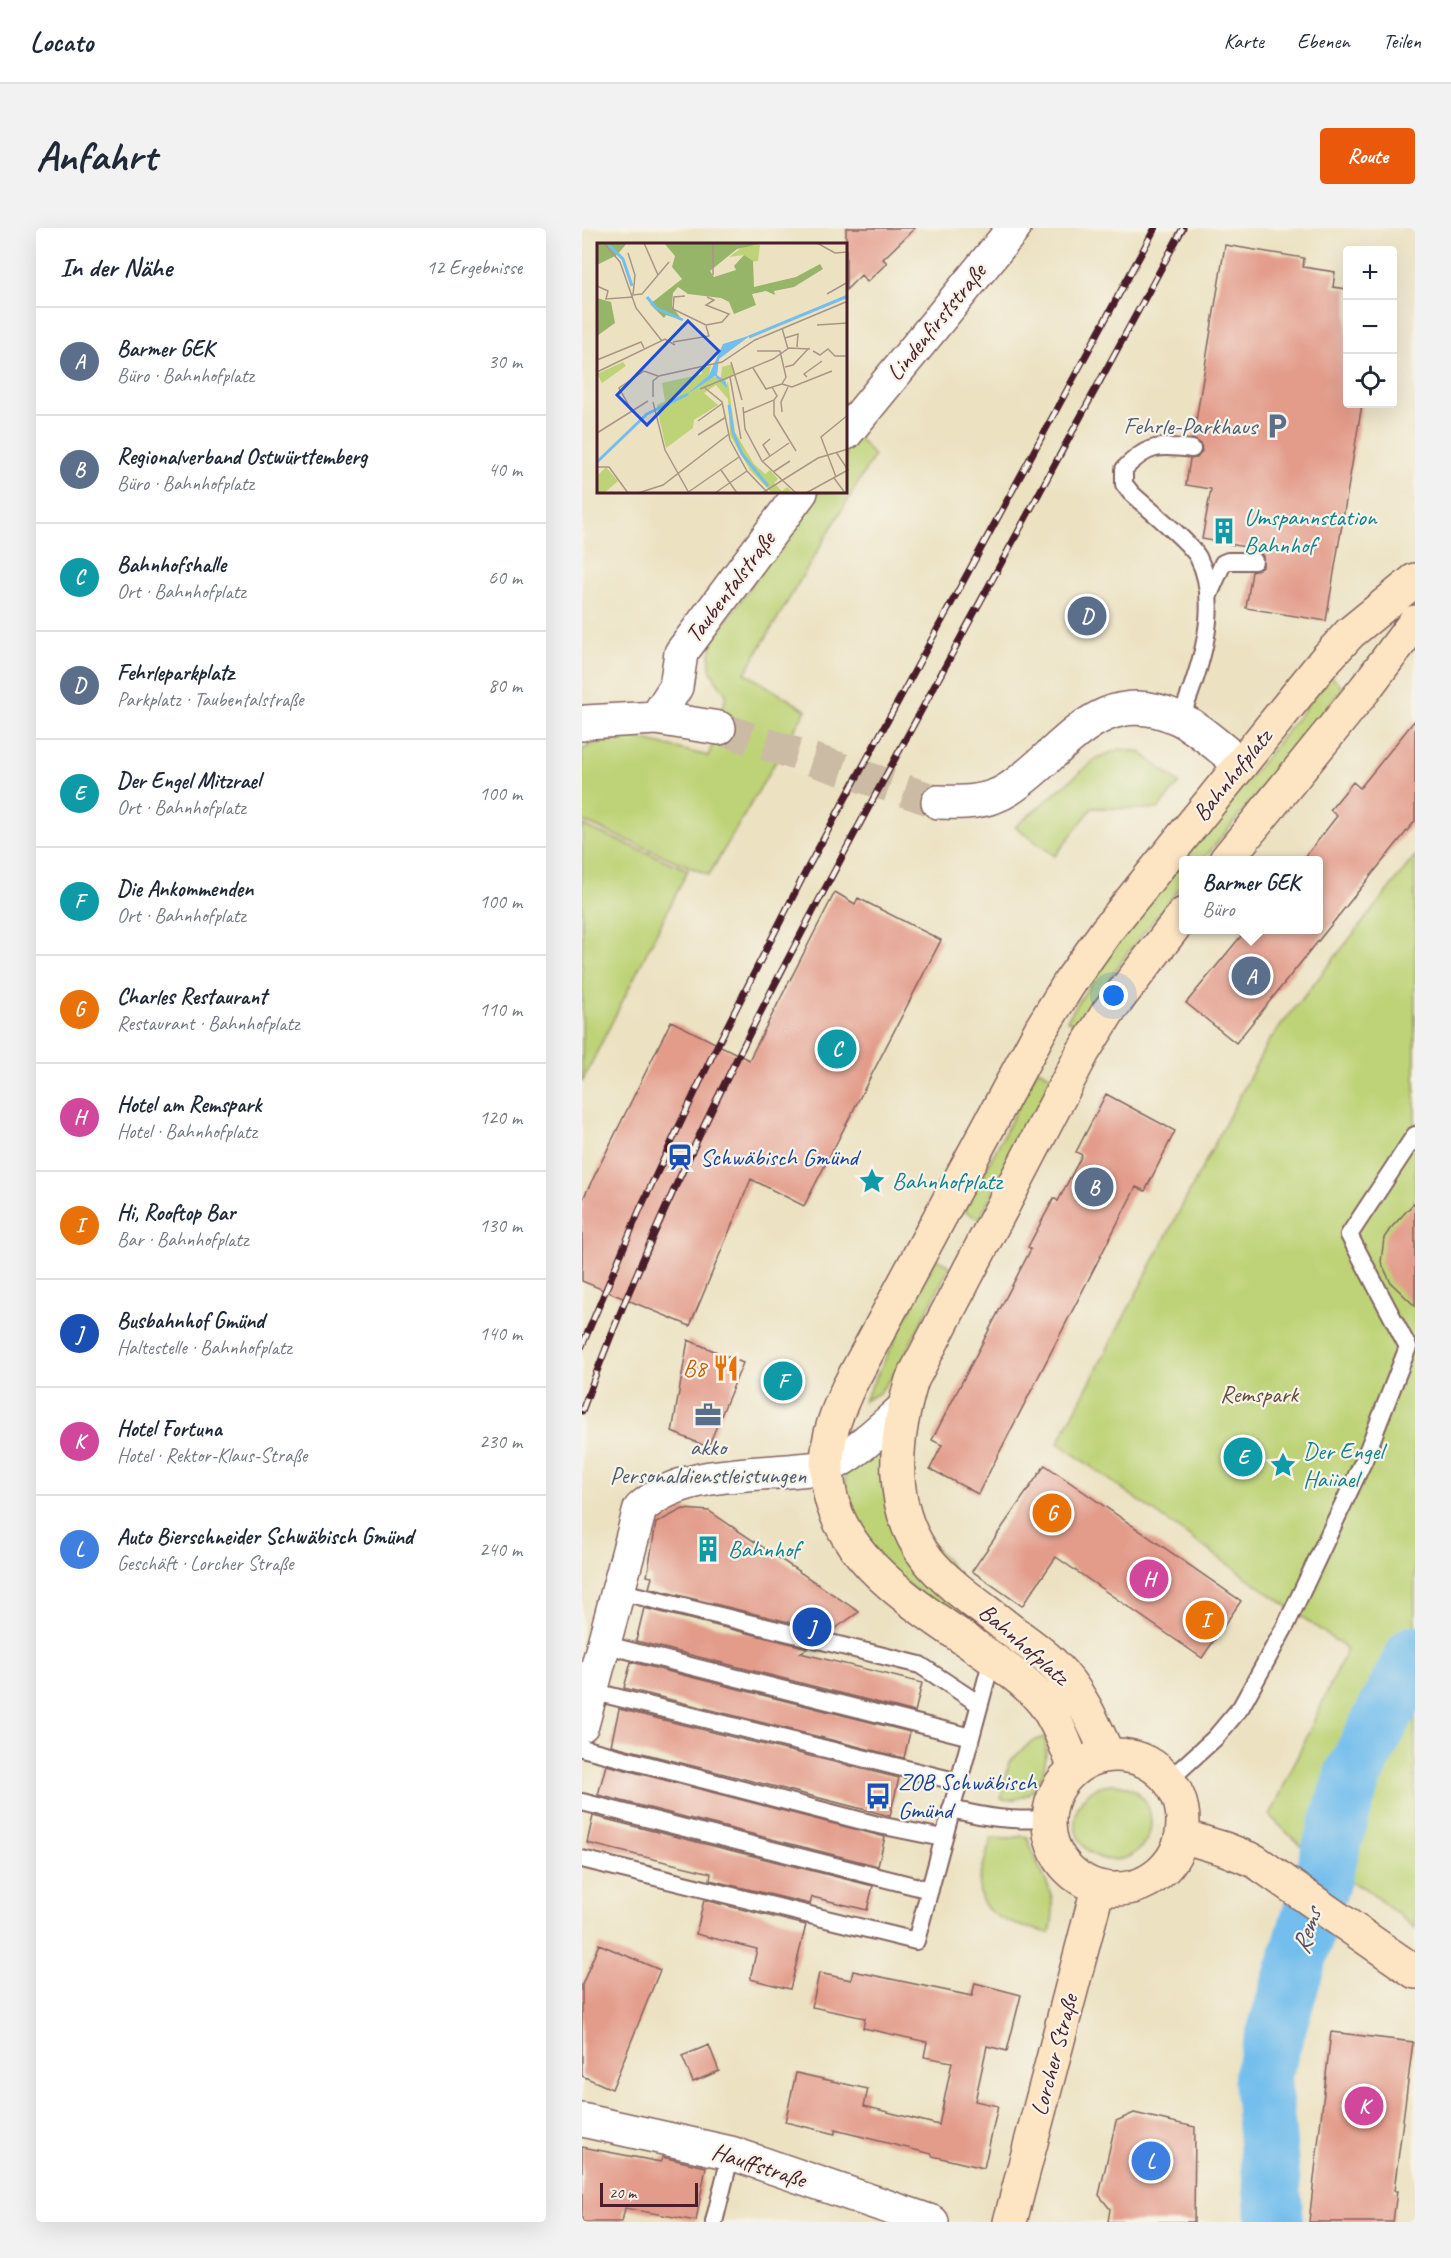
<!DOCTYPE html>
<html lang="de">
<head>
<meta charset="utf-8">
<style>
  :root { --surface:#fff; --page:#f2f2f3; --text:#1f2937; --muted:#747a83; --line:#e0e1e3; --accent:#ea580c }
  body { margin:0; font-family:Caveat,sans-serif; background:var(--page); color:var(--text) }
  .controls { position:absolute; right:18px; top:18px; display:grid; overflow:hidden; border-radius:6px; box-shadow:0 6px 24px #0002 }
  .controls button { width:54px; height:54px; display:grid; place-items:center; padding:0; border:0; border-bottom:2px solid var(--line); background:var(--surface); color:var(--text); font:30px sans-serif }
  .scale { position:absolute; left:18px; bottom:15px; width:98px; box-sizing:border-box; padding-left:6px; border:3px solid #4a1f2b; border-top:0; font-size:16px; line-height:21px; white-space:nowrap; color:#4a1f2b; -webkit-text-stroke:4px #f7f3e8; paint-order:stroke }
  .you { position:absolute; left:532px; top:768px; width:21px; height:21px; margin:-15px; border:4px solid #fff; border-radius:50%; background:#1a73e8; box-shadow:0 0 0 9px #1a73e833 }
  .badge { display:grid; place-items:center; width:39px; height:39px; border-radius:50%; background:var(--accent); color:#fff; font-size:20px; font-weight:700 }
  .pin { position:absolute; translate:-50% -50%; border:3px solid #fff; box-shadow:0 2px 6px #0006 }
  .popup { position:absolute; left:597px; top:628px; width:144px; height:78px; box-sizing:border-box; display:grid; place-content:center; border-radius:6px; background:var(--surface); filter:drop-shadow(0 2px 4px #0005); font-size:20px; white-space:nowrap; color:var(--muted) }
  .popup b { font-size:22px; color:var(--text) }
  .popup::after { content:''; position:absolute; left:50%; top:100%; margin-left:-12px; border:12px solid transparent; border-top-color:var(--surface) }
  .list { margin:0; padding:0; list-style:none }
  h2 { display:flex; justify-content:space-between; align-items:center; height:78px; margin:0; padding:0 24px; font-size:26px }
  h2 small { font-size:20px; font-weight:400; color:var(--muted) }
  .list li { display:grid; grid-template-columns:39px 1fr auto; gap:18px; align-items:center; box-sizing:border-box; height:108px; padding:0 24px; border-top:2px solid var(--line) }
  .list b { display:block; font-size:22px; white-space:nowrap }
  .list p { margin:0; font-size:20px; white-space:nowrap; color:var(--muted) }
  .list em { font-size:20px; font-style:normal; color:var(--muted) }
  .icon { flex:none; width:33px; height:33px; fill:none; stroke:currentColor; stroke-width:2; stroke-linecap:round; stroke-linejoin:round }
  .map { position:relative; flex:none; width:833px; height:1994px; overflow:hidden; border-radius:6px }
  header { display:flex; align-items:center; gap:36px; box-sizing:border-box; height:84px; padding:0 30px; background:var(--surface); border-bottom:2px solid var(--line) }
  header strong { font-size:28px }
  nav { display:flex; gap:33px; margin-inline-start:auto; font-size:21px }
  .intro { display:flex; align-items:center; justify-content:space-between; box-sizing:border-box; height:144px; padding:0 36px }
  h1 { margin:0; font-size:42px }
  .button { padding:15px 27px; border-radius:6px; background:var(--accent); color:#fff; font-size:21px; font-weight:700 }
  main { display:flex; gap:36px; padding:0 36px }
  aside { flex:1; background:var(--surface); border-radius:6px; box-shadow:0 6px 24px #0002 }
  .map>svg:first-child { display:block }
  .green { fill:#bed377; stroke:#847951; stroke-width:1.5 }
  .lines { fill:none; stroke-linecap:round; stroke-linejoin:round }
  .river { stroke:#73beed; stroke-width:58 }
  .building { fill:#e39b8a }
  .street-tunnel { stroke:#ccbba4; stroke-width:33; stroke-dasharray:33 16; stroke-linecap:butt }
  .lane-casing { stroke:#836360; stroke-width:20 }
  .street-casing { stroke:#836360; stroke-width:36 }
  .secondary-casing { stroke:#836360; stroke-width:36 }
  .lane { stroke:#fff; stroke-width:16 }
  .street { stroke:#fff; stroke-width:33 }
  .secondary { stroke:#fde5c4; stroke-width:33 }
  .rail-casing { stroke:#4a1f2b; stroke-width:7 }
  .rail { stroke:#f7f3e8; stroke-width:4.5; stroke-dasharray:14; stroke-linecap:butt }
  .labels { text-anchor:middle; stroke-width:4.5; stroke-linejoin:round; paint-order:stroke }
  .street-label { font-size:24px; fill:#4a1f2b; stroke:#f7f3e8 }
  .service-label { font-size:24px; fill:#4e5e75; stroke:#f7f3e8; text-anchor:end }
  .culture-label { font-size:24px; fill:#0d838f; stroke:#f7f3e8; text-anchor:start }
  .transit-label { font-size:24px; fill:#164399; stroke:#f7f3e8; text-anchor:start }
  .food-label { font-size:24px; fill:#c56008; stroke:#f7f3e8; text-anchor:end }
  .park-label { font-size:24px; fill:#674c3e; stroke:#f7f3e8 }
  .water-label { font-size:26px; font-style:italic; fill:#564f65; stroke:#f7f3e8 }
  .inset-river { fill:none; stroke:#73beed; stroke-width:3 }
  .inset-road { fill:none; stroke:#ab9486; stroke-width:1.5 }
  .view { fill:#1d4ed8; fill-opacity:0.15; stroke:#1d4ed8; stroke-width:3 }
  .inset-edge { fill:none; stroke:#4a1f2b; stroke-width:3 }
</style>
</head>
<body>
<header>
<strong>Locato</strong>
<nav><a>Karte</a><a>Ebenen</a><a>Teilen</a></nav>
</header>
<div class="intro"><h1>Anfahrt</h1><a class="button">Route</a></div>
<main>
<aside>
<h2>In der Nähe<small>12 Ergebnisse</small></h2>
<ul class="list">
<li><span class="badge" style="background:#5c6f8a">A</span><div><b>Barmer GEK</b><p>Büro · Bahnhofplatz</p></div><em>30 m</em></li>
<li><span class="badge" style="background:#5c6f8a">B</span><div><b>Regionalverband Ostwürttemberg</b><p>Büro · Bahnhofplatz</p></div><em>40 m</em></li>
<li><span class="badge" style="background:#0f9aa8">C</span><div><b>Bahnhofshalle</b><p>Ort · Bahnhofplatz</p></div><em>60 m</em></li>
<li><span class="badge" style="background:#5c6f8a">D</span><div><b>Fehrleparkplatz</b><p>Parkplatz · Taubentalstraße</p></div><em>80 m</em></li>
<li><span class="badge" style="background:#0f9aa8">E</span><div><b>Der Engel Mitzrael</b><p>Ort · Bahnhofplatz</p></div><em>100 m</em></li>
<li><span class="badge" style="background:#0f9aa8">F</span><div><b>Die Ankommenden</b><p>Ort · Bahnhofplatz</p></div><em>100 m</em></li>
<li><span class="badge" style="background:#e8710a">G</span><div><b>Charles Restaurant</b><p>Restaurant · Bahnhofplatz</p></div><em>110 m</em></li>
<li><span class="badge" style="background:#d1479c">H</span><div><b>Hotel am Remspark</b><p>Hotel · Bahnhofplatz</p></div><em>120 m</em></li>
<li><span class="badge" style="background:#e8710a">I</span><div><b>Hi, Rooftop Bar</b><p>Bar · Bahnhofplatz</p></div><em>130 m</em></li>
<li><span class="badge" style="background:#1a4fb4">J</span><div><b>Busbahnhof Gmünd</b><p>Haltestelle · Bahnhofplatz</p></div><em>140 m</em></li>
<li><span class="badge" style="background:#d1479c">K</span><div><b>Hotel Fortuna</b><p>Hotel · Rektor-Klaus-Straße</p></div><em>230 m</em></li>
<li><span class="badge" style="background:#3f7fe0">L</span><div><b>Auto Bierschneider Schwäbisch Gmünd</b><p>Geschäft · Lorcher Straße</p></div><em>240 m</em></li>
</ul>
</aside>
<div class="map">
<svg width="833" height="1994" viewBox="0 0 833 1994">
  <rect width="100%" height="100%" fill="#f7f3e8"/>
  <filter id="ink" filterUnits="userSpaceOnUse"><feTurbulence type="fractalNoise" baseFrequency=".0167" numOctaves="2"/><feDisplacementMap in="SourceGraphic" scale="12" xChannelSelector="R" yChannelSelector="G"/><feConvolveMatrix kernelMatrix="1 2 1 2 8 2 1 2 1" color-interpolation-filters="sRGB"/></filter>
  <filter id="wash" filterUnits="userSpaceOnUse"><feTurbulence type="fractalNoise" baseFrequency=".008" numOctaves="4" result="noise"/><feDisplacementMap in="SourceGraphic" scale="24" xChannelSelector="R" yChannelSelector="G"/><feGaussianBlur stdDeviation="1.35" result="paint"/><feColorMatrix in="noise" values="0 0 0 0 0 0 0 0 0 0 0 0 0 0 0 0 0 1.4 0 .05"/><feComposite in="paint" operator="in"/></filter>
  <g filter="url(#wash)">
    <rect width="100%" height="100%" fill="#ece2c2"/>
    <path class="green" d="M274,207L292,228L163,445L224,482L127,647L0,593V522L11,516L50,509L126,528L137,500L144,466C127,445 124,439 131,412L234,264H264V221Z
      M749,448L761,460L621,632H602L601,656L546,724L496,798L485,792L534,716Z
      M538,521L558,524L597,555L576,581L510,580L473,628L433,599L515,530Z
      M0,597L106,642L0,854Z
      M833,628V1700L782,1660L745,1643L688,1588L765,1421L476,1215L686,814Z
      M456,841L471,849L397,991L382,983Z
      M354,1031L368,1038L313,1145L297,1165L282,1173Z
      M300,1216V1252L441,1428L486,1472L298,1336L266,1272L262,1242Z
      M463,1509C467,1541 457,1576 419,1571L427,1534L449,1514Z
      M493 1594a38 38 0 1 1 76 0a38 38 0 1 1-76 0Z
      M440,1608L446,1609C456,1651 479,1657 468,1705C439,1698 391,1692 398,1651C401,1637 406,1623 409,1610L425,1611Z"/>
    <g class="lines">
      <path class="river" d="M693,1994L680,1850L771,1547L833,1426"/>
    </g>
    <g id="blocks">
      <path class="building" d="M264,0H333L301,31L305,35L285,54L279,47L264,62Z
        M643,17L722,30L721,39L753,44L751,59L765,61V176H780L744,393L664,380L670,344L681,339V328L674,321L620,311L629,261L604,257L608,231L615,230L620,223L619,216L611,211Z
        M833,492V593L654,815L604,775L664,702H736V633H720L755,588L748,582L771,554L778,560Z
        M253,664L273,676L276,670L359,712L222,978L169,951L108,1098L0,1053V973L89,793L167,832Z
        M524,866L593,903L563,963L554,959L396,1266L348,1241L360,1217L350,1212L449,1021L446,1019L472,970L476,973L500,927L494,924Z
        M833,974V1078L809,1055L799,1034L802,1010L808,1001Z
        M106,1112L161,1135L126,1219L90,1204Z
        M463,1237L659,1373L620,1430L474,1329L440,1378L390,1343Z
        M101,1281L127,1283L277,1384L248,1404L67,1360L70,1349L65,1348L74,1295Z
        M62,1380L226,1420L218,1425L340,1455L333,1484L54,1413Z
        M49,1434L328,1504L322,1530L42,1460Z
        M37,1481L317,1550L308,1588L29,1517Z
        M24,1537L303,1609L296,1638L16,1567Z
        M11,1588L291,1658L285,1682L230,1669L228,1676L128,1652L129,1645L5,1615Z
        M122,1672L224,1697L208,1761L168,1751L175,1721L114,1706Z
        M17,1716L78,1742L30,1861L0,1848V1757Z
        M271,1743L390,1768L393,1755L439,1767L425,1823L405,1818L393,1873L416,1878L402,1940L350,1928V1926L253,1902V1906L203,1894L214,1845L286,1861L282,1878L357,1897L370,1834L342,1829L345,1814L281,1800L283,1790L230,1779L237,1745L269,1752Z
        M749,1804L831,1814L812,1963H815L811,1994H727Z
        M127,1817L137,1843L111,1854L100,1828Z
        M552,1885L613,1899L612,1994H526L528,1981L517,1967L534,1893Z
        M0,1919L79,1934L80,1929L124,1939L114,1993L43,1980L40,1994H0Z"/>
    </g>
  </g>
  <g filter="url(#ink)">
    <use href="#blocks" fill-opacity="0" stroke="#836360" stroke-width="1.5"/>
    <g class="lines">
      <path class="street-tunnel" d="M137,500L356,574"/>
      <g class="lane-casing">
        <path id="lane" d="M627,367L641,335L646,333H672
          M598,491C617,445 641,377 616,329C606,312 565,280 549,265L542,256V241C566,216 577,217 610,221
          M36,1363L338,1437L397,1476
          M21,1416L389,1509
          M9,1463L377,1554
          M0,1520L292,1596L361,1610
          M587,1552L633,1510L659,1479L704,1397L782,1232L826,1119L767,1007L833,907
          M0,1574L348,1662
          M369,1581C407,1590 428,1593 466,1591
          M0,1631L334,1713L410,1431
          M132,1994L149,1925"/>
      </g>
      <g class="street-casing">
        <path id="street" d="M264,205L432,0
          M74,490L94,459L99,425L219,264
          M0,496L4,494L74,490L137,500
          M356,574C380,575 406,575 427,561C483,524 517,454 596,490C616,499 641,523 659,536
          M0,1497L58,1281C98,1243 164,1248 216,1242C225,1241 235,1241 243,1239C266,1233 303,1197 321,1181
          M0,1892L149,1925L350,1994"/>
      </g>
      <g class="secondary-casing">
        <path id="secondary" d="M644,632L783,461L833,394
          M467 1594a67 67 0 1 1 134 0a67 67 0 1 1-134 0Z
          M526,1527C511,1494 498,1463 472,1437C458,1422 438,1410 422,1397C397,1377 366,1357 346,1332C305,1281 312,1211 330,1152L501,824L526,784L602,686
          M493,1540C484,1519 476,1493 461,1474C443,1452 415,1434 391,1417C322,1369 230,1314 247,1215C250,1196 258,1178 266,1160L459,801L488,754L525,702L744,431L768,405L833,352
          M600,1608L643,1621L673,1633L833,1744
          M428,1994L516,1660"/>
      </g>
      <use href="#lane" class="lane"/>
      <use href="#street" class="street"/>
      <use href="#secondary" class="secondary"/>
      <g class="rail-casing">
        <path id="rail" d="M0,1118L58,981L132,824L224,643L573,0
          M0,1183C81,962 196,746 308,540C406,360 503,180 601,0"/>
      </g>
      <use href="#rail" class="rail"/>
    </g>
  </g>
  <defs>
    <g id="parking-bare" transform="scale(2.07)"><path d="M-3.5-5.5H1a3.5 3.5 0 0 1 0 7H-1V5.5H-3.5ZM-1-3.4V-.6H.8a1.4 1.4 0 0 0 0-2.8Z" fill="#5c6f8a" stroke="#f7f3e8" stroke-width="2.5" paint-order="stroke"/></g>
    <g id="building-bare" transform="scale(2.07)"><path d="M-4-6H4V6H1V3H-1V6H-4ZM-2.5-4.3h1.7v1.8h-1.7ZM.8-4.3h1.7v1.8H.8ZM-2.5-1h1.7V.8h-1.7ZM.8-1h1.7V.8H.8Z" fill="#0f9aa8" stroke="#f7f3e8" stroke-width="2.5" paint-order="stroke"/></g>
    <g id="station-bare" transform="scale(2.07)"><path d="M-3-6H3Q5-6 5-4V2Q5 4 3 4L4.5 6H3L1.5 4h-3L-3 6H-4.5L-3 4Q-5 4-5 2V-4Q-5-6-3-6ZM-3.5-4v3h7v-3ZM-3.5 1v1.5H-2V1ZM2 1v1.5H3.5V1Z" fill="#1a4fb4" stroke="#f7f3e8" stroke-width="2.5" paint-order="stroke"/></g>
    <g id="sight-bare" transform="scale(2.07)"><path d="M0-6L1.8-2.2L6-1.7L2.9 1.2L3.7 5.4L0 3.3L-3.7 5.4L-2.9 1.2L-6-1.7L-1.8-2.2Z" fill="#0f9aa8" stroke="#f7f3e8" stroke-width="2.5" paint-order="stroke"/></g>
    <g id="restaurant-bare" transform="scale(2.07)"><path d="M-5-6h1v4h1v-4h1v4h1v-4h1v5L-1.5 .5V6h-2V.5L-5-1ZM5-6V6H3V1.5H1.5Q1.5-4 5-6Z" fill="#e8710a" stroke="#f7f3e8" stroke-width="2.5" paint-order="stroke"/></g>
    <g id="office-bare" transform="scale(2.07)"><path d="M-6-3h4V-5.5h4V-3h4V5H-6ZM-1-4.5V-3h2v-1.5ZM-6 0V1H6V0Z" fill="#5c6f8a" stroke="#f7f3e8" stroke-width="2.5" paint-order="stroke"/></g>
    <g id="bus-bare" transform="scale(2.07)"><path d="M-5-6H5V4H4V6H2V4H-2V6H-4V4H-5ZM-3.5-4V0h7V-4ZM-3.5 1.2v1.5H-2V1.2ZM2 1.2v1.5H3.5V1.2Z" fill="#1a4fb4" stroke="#f7f3e8" stroke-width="2.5" paint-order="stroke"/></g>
  </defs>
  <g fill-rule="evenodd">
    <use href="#parking-bare" x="695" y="198"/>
    <use href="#building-bare" x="642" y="303"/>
    <use href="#station-bare" x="98" y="929"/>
    <use href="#sight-bare" x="290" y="953"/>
    <use href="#restaurant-bare" x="144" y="1140"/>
    <use href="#office-bare" x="126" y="1187"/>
    <use href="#sight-bare" x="701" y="1237"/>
    <use href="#building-bare" x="126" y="1321"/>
    <use href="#bus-bare" x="296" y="1568"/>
  </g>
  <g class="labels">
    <g class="street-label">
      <text transform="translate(354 94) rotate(-51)" y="8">Lindenfirststraße</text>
      <text transform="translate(148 359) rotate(-53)" y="8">Taubentalstraße</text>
      <text transform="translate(650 547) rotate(-51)" y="8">Bahnhofplatz</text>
      <text transform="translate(442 1416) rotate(41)" y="8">Bahnhofplatz</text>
      <text transform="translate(472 1827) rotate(-75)" y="8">Lorcher Straße</text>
      <text transform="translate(177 1937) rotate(18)" y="8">Hauffstraße</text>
    </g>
    <g class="service-label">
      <text x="675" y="206">Fehrle-Parkhaus</text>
      <text x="126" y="1227" text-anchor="middle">akko<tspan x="126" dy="28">Personaldienstleistungen</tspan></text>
    </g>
    <g class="culture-label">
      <text x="662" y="297">Umspannstation<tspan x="662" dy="28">Bahnhof</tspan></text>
      <text x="310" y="961">Bahnhofplatz</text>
      <text x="721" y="1231">Der Engel<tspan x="721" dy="28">Haiiael</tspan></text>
      <text x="146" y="1329">Bahnhof</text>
    </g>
    <g class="transit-label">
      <text x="118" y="937">Schwäbisch Gmünd</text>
      <text x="316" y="1562">ZOB Schwäbisch<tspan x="316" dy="28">Gmünd</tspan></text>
    </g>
    <g class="food-label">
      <text x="124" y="1148">B8</text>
    </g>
    <g class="park-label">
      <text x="677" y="1174">Remspark</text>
    </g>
    <g class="water-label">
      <text transform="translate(724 1703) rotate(-73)" y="9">Rems</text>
    </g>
  </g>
  <g transform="translate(15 15)">
    <rect width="250" height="250" fill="#ece2c2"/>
    <path d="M163,2L161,18L153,19L147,12L132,14L147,3ZM26,119L29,123L5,140L0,131ZM135,121L138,130L127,139L129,143L131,138L138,189L157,221L168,231L173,227L181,236L177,240L185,248L190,244L194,248L191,250H175L153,227L133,192L131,156L119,142L107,150L121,162L97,177L96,185L69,205L60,166V162L68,158L65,140L105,131V125L114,123L112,132L90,152L116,134H124L125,124ZM9,224L21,238L7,250H0V233Z" fill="#bed377"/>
    <path d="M0,0H30L20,12L0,22ZM67,0H167L140,6L113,28L117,34L139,27L137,23L147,12L156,18L157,44L199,34L223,21L226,26L197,44L177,48L178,52L169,48L155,51L159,62L137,71L132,59L124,55L91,51L81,44L76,50L75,63L85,77L69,72L67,75L53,61L85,36L75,24L78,13ZM0,55L14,59L18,80L0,93Z" fill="#96b568"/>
    <path d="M154,92L122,116L120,132L129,139L130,145L118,133L88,153L112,132L126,101Z" fill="#73beed"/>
    <path class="inset-river" d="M12,2L26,16L35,43M50,54L59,65L86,77M152,94L251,53M132,162L136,189L145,211L171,243M0,219L50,171L91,151"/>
    <path class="inset-road" d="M7,0L23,19L39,65L65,98M47,0L61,32M220,0L238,10L251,9M31,10L38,32L36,52L45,51L72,19M116,32V0M0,43L11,48L9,56L36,54M230,51L251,39M88,53L77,54L76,66L109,82M109,82L125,79L132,71L109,62L117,57L110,54M220,82L251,80M185,85L191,106M188,95L201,91L200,104M76,99L112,93L109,83M160,108H183L189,134L185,141M216,108L223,112L231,106L238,113H251M0,117L44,99L47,105M134,119L145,157M188,124L196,122L212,105M156,125L169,146L185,141M0,129L68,96L78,102M133,134L144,196M210,134L207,131L225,118M185,141L195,144L235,128M108,145L125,159L133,197L150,228L171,250M103,146L176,116L192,105L213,106M56,154V138L62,133L125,119L158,97L251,58M177,157V172L199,208M56,159L68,207L92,250M146,164L148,186L165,218L199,250M35,168L22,145L47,128L61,133M185,169L184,159L191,144M146,170L177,157L180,153L175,144M101,178L126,160M0,190L51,158M101,192L129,174M173,196L166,202L173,213M166,218L192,200M0,224H12L31,250M124,227L140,250M176,229L193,218M239,234L224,194L251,172M237,235L248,250M41,250L66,242L132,191M90,250L142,214M118,250L150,228M165,250L221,215L251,206M209,250L251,227L239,209"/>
    <path class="view" d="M91,78L122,108L50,182L20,152Z"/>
    <rect width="250" height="250" class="inset-edge"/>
  </g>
</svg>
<div class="controls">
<button>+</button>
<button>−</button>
<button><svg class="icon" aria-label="locate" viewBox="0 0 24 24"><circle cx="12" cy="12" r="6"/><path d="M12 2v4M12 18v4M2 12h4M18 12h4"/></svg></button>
</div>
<div class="scale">20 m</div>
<div class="you"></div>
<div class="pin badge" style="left:669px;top:748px;background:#5c6f8a">A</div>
<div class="popup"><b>Barmer GEK</b>Büro</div>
<div class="pin badge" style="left:512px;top:959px;background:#5c6f8a">B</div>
<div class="pin badge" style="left:255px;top:821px;background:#0f9aa8">C</div>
<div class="pin badge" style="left:505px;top:388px;background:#5c6f8a">D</div>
<div class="pin badge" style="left:661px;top:1229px;background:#0f9aa8">E</div>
<div class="pin badge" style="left:201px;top:1153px;background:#0f9aa8">F</div>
<div class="pin badge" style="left:470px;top:1285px;background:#e8710a">G</div>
<div class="pin badge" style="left:567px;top:1351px;background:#d1479c">H</div>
<div class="pin badge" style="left:623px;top:1392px;background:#e8710a">I</div>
<div class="pin badge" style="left:230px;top:1399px;background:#1a4fb4">J</div>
<div class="pin badge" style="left:782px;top:1878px;background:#d1479c">K</div>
<div class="pin badge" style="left:569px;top:1933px;background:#3f7fe0">L</div>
</div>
</main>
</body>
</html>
